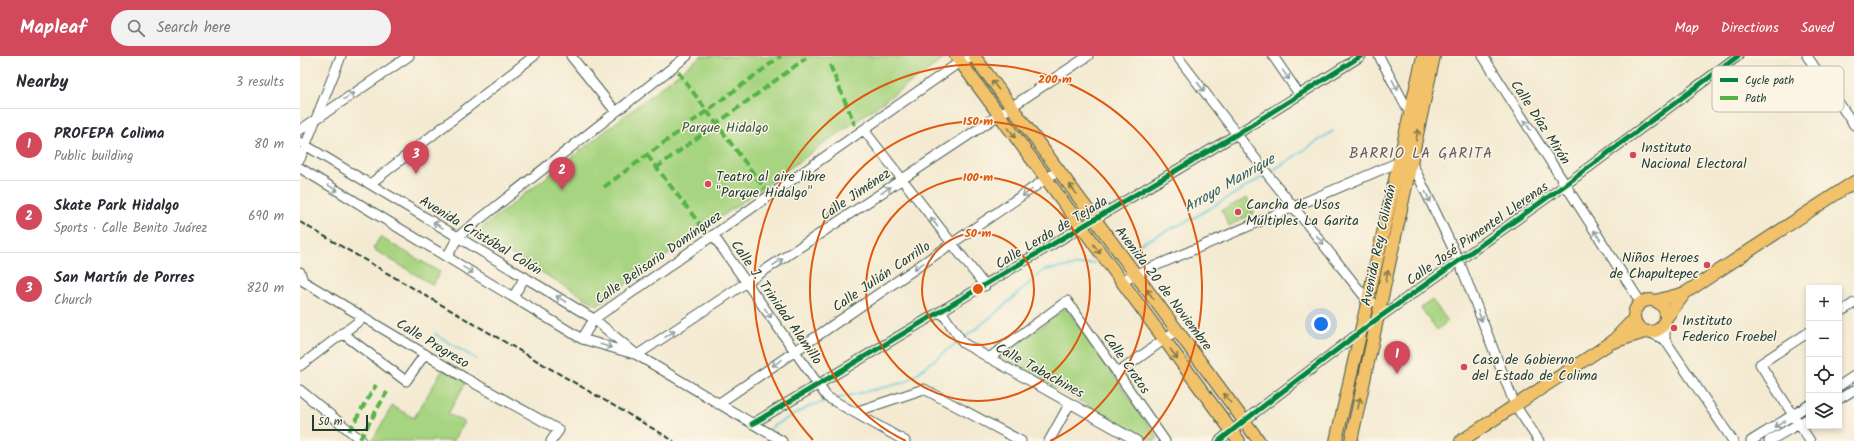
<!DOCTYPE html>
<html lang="en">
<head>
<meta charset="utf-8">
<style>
  :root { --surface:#fff; --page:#f2f2f3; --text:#2b2b33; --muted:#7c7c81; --line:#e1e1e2; --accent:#d1495b }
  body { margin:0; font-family:Kalam,sans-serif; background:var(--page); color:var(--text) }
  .controls { position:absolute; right:12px; bottom:12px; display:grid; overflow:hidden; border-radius:0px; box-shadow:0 2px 6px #0003 }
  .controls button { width:36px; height:36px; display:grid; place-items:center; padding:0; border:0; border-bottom:1px solid var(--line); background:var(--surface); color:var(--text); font:20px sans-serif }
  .scale { position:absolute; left:12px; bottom:10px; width:56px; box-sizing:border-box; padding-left:4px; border:2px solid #1f3d34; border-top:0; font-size:11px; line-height:14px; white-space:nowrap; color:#1f3d34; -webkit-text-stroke:3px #fcf5e5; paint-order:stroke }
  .you { position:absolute; left:1021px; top:268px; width:14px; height:14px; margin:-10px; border:3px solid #fff; border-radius:50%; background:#1a73e8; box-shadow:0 0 0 6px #1a73e833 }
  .badge { display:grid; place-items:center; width:26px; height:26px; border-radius:50%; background:var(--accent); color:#fff; font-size:13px; font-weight:700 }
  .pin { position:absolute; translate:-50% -33px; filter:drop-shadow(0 1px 2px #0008) }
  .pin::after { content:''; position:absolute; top:21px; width:14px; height:12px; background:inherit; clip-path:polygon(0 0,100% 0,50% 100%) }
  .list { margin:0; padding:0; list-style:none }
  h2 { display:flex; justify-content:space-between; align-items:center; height:52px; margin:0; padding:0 16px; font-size:17px }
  h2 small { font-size:13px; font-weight:400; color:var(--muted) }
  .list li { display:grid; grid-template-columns:26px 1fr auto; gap:12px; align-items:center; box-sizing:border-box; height:72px; padding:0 16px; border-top:1px solid var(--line) }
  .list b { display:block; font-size:15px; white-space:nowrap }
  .list p { margin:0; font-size:13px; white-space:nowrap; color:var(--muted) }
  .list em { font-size:13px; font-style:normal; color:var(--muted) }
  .icon { flex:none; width:22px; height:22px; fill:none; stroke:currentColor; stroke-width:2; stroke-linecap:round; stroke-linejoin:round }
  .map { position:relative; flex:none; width:1554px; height:385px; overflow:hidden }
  header { display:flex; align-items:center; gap:24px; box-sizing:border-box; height:56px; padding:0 20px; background:var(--accent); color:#fff }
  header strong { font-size:19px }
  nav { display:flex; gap:22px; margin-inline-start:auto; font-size:14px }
  .search { width:280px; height:36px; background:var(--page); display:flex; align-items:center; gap:10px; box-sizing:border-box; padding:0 14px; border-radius:22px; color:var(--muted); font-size:15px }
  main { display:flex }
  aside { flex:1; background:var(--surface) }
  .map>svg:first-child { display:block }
  .green { fill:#a7d480; stroke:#63885a }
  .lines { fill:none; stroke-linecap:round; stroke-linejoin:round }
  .stream { stroke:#5fc9da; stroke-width:2 }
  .minor-casing { stroke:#3f574c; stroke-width:11 }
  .major-casing { stroke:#3f574c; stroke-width:14 }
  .minor { stroke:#fff; stroke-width:9 }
  .major { stroke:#f2c26a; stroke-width:12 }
  .rail { stroke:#1f3d34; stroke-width:2; stroke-dasharray:6 3; stroke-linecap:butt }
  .quiet { stroke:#55b346; stroke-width:4; stroke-dasharray:8 4; stroke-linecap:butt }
  .cycleway-casing { stroke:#fcf5e5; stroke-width:8 }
  .cycleway { stroke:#00873e; stroke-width:5 }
  .oneway { stroke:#8f9e9a }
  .oneway2 { stroke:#7e794c }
  .ring { fill:none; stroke:#de580e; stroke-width:2 }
  .poi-dot { fill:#d1495b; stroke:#fcf5e5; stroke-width:1.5 }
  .labels { text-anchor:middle; stroke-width:3; stroke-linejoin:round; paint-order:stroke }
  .street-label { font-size:14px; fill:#1f3d34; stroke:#fcf5e5 }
  .park-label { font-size:14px; fill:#3a5b43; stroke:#fcf5e5 }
  .poi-label { font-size:14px; fill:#1f3d34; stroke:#fcf5e5; text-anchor:start }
  .neighbourhood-label { font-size:15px; letter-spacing:1px; fill:#635e62; stroke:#fcf5e5 }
  .water-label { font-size:15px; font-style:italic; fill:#2f605e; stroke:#fcf5e5 }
  .key { fill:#fcf5e5; stroke:#babeb0; stroke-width:1 }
  .key-label { font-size:11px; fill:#1f3d34 }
  .centre { fill:#de580e; stroke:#fcf5e5; stroke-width:2 }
  .ring-label { font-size:12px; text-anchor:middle; font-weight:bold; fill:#de580e; stroke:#fcf5e5; stroke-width:3; stroke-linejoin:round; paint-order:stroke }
</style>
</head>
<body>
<header>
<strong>Mapleaf</strong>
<div class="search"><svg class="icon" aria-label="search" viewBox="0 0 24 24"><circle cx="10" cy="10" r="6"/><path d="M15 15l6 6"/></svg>Search here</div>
<nav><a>Map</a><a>Directions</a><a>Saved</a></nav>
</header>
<main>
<aside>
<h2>Nearby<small>3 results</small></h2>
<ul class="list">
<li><span class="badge">1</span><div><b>PROFEPA Colima</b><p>Public building</p></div><em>80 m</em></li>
<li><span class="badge">2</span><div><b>Skate Park Hidalgo</b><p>Sports · Calle Benito Juárez</p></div><em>690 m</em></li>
<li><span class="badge">3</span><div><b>San Martín de Porres</b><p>Church</p></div><em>820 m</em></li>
</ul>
</aside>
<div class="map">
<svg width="1554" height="385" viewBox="0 0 1554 385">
  <rect width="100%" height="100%" fill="#fcf5e5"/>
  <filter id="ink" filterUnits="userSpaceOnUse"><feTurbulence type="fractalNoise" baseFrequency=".025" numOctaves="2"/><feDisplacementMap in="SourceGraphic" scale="8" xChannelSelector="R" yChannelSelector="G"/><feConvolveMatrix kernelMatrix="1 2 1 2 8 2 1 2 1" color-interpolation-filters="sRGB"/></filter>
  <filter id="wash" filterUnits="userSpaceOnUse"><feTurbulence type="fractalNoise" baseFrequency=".012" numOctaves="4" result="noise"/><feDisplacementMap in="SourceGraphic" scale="16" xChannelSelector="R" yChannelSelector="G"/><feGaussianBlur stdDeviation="0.9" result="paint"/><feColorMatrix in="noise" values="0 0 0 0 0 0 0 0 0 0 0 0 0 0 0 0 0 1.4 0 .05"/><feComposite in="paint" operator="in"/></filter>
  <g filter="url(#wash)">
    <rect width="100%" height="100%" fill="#f4ead2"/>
    <path class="green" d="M401,0H643L645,2L297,249L179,179V174Z
      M947,142L954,157L929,170L922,154Z
      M80,181L140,216L133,229L73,193Z
      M1132,244L1148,265L1137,274L1121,252Z
      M766,252L858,382L855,385H852L701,301Z
      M143,313L166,326L148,358L164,366L153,385H72L92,350L114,362Z"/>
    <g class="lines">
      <path class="stream" d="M969,117L1033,75
        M832,192L897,160L966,119
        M135,278L176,303
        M663,283L697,256L744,214L794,207
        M535,343L606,326L659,285
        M470,374L473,370L512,349L527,345"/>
    </g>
  </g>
  <g filter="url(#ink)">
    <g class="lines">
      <g class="minor-casing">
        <path id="minor" d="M271,0L316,56
          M877,0L965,115L1068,245L1072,246
          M973,0L999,38
          M1079,0L1110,58
          M1183,0L1341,247
          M1507,0L1554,69
          M0,74L109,0
          M564,74L685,230
          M0,86L294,263L337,299L482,385
          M0,103L41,0
          M1110,103L1159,205L1215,349L1239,385
          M0,112L282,283L334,298
          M70,128L234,0
          M413,179L527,341L605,385
          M147,201L158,181L166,174L387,0
          M0,216L3,225L165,322L259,374L251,385
          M820,225L1099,106H1104
          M213,241L225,221
          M641,255L663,287L837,385
          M1539,257L1554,247
          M1365,267V284L1433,385
          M1509,276L1460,308L1510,385
          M42,277L106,325L125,298
          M1351,277L1365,284
          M282,283L294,263L654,10L674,0
          M337,299L788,0
          M689,302L767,245L865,385
          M0,310L63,262
          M818,317L877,274
          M1539,330L1554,320
          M0,334L62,385
          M1539,343L1554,334
          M418,348L759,114
          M555,356L624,333L721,385
          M452,368L937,78L1061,0
          M749,385L770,347
          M919,385L944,365L1077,263L1265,129L1438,0
          M1451,385L1509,349
          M1469,385L1509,362"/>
      </g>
      <g class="major-casing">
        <path id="major" d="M656,0L939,385
          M674,0L959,385
          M1334 260a16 16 0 1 1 32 0a16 16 0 1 1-32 0Z
          M1355,245L1385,237L1554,126
          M1366,262L1385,237
          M1313,286L1345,276
          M1036,385L1123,0
          M1051,385L1134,0
          M1161,385L1312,286L1334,263"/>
      </g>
      <use href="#minor" class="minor"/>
      <use href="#major" class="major"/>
      <path class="rail" d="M0,166L374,385"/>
      <path class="quiet" d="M530,9L555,69
        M378,16L465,133
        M347,99L405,175
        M356,112L506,2
        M304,131L481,0
        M49,375L76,329
        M60,383L87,336"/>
      <g class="cycleway-casing">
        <path id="cycleway" d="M452,368L937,78L1061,0
          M919,385L944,365L1077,263L1265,129L1438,0"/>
      </g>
      <use href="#cycleway" class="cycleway"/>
    </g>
    <defs><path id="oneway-shaft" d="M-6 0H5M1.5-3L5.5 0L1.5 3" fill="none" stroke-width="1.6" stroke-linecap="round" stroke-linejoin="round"/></defs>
    <g class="oneway">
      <use href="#oneway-shaft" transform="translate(986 19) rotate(55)"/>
      <use href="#oneway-shaft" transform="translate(1095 29) rotate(62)"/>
      <use href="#oneway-shaft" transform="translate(901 31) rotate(53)"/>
      <use href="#oneway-shaft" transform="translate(49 40) rotate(-34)"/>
      <use href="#oneway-shaft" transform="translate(1227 69) rotate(-123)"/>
      <use href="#oneway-shaft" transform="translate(33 132) rotate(31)"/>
      <use href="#oneway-shaft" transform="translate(586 134) rotate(-34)"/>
      <use href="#oneway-shaft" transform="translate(727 137) rotate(146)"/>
      <use href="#oneway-shaft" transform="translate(1128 141) rotate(64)"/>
      <use href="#oneway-shaft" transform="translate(634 166) rotate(-127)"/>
      <use href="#oneway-shaft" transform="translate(138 169) rotate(-149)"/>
      <use href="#oneway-shaft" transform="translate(1297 179) rotate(-123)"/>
      <use href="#oneway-shaft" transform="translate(1020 184) rotate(52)"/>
      <use href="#oneway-shaft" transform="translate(478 206) rotate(-34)"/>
      <use href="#oneway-shaft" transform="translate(619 210) rotate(146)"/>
      <use href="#oneway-shaft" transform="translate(168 214) rotate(31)"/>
      <use href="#oneway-shaft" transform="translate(261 243) rotate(-149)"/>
      <use href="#oneway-shaft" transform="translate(468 257) rotate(55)"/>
      <use href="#oneway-shaft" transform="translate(1180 260) rotate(69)"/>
      <use href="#oneway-shaft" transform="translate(370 278) rotate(-34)"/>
      <use href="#oneway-shaft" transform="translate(306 290) rotate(17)"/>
      <use href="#oneway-shaft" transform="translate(477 307) rotate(146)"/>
      <use href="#oneway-shaft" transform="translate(1480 368) rotate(149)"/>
    </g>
    <g class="oneway2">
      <use href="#oneway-shaft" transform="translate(695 29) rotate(-127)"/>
      <use href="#oneway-shaft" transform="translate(712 77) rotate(54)"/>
      <use href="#oneway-shaft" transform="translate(1117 79) rotate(-78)"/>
      <use href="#oneway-shaft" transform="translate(773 133) rotate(-126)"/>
      <use href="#oneway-shaft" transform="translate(797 193) rotate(54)"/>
      <use href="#oneway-shaft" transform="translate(1087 220) rotate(-78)"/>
      <use href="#oneway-shaft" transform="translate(850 238) rotate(-126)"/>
      <use href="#oneway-shaft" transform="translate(874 298) rotate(53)"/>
      <use href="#oneway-shaft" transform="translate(927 342) rotate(-127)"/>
      <use href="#oneway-shaft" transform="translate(1059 347) rotate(-78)"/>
    </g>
  </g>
  <g class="ring">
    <circle cx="678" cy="233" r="56"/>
    <circle cx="678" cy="233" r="112"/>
    <path d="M606 385A168 168 0 1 1 750 385"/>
    <path d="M513 384A224 224 0 1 1 843 384"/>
  </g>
  <g class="poi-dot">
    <circle cx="1333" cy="99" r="4"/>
    <circle cx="408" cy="128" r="4"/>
    <circle cx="938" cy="156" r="4"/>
    <circle cx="1407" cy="209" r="4"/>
    <circle cx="1374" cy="272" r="4"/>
    <circle cx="1164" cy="311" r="4"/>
  </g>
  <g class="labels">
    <g class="street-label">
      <text transform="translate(1241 66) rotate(57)" y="5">Calle Díaz Mirón</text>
      <text transform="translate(555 138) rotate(-34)" y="5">Calle Jiménez</text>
      <text transform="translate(751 176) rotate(-31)" y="5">Calle Lerdo de Tejada</text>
      <text transform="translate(1177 177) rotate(-35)" y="5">Calle José Pimentel Llerenas</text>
      <text transform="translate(181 179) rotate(31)" y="5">Avenida Cristóbal Colón</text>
      <text transform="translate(1078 189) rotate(-78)" y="5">Avenida Rey Colimán</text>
      <text transform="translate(358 201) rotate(-35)" y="5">Calle Belisario Domínguez</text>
      <text transform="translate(581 220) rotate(-34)" y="5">Calle Julián Carrillo</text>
      <text transform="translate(864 232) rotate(53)" y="5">Avenida 20 de Noviembre</text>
      <text transform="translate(477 246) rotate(55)" y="5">Calle J. Trinidad Alamillo</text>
      <text transform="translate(133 287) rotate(31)" y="5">Calle Progreso</text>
      <text transform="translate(827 307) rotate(55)" y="5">Calle Crotos</text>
      <text transform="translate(740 314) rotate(29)" y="5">Calle Tabachines</text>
    </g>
    <g class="park-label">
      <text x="425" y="76">Parque Hidalgo</text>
    </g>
    <g class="poi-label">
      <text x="1341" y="96">Instituto<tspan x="1341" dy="16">Nacional Electoral</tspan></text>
      <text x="416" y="125">Teatro al aire libre<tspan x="416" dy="16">"Parque Hidalgo"</tspan></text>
      <text x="946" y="153">Cancha de Usos<tspan x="946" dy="16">Múltiples La Garita</tspan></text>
      <text x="1399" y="206" text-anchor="end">Niños Heroes<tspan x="1399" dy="16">de Chapultepec</tspan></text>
      <text x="1382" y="269">Instituto<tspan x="1382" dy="16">Federico Froebel</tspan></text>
      <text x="1172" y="308">Casa de Gobierno<tspan x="1172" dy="16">del Estado de Colima</tspan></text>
    </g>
    <g class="neighbourhood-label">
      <text x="1121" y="102">BARRIO LA GARITA</text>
    </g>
    <g class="water-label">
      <text transform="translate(929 127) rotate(-30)" y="5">Arroyo Manrique</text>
    </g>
  </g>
  <rect x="1412" y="10" width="132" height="46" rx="6" class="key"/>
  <rect x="1420" y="22" width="18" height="4" fill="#00873e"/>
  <rect x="1420" y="40" width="18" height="4" fill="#55b346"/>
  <g class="key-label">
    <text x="1445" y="28">Cycle path</text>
    <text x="1445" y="46">Path</text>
  </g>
  <circle cx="678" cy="233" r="6" class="centre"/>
  <g class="ring-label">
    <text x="755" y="27">200 m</text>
    <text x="678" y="69">150 m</text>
    <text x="678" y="125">100 m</text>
    <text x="678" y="181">50 m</text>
  </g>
</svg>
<div class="controls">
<button>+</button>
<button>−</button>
<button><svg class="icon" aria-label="locate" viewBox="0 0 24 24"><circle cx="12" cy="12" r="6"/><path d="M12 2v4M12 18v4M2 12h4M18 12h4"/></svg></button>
<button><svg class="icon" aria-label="layers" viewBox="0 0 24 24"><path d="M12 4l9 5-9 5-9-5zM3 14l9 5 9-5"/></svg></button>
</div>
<div class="scale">50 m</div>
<div class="you"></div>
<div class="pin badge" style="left:1097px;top:318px">1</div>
<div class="pin badge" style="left:262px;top:134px">2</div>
<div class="pin badge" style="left:116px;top:118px">3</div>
</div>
</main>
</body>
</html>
